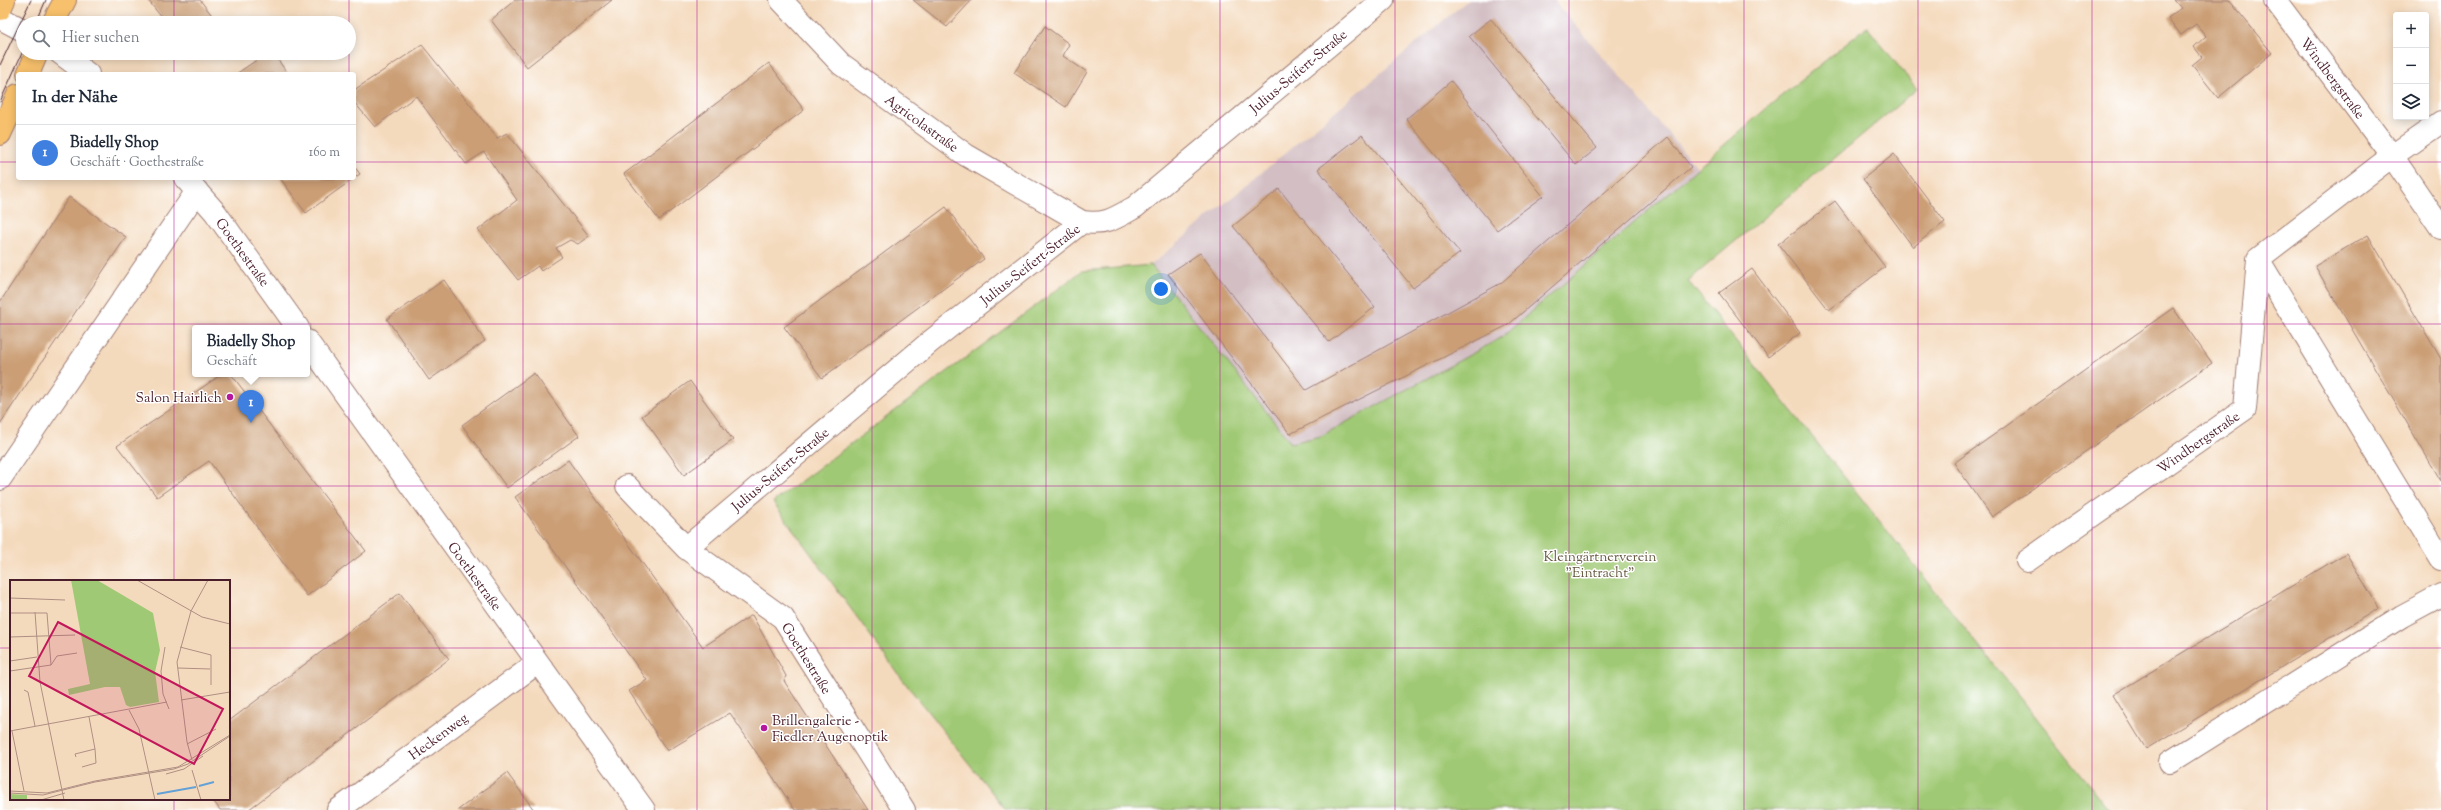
<!DOCTYPE html>
<html lang="de">
<head>
<meta charset="utf-8">
<style>
  :root { --surface:#fff; --page:#f6f6f7; --text:#1f2937; --muted:#747a83; --line:#e0e1e3; --accent:#0f766e }
  body { margin:0; font-family:"Sorts Mill Goudy",serif; background:var(--page); color:var(--text) }
  .controls { position:absolute; right:12px; top:12px; display:grid; overflow:hidden; border-radius:4px; box-shadow:0 2px 10px #0003 }
  .controls button { width:36px; height:36px; display:grid; place-items:center; padding:0; border:0; border-bottom:1px solid var(--line); background:var(--surface); color:var(--text); font:20px sans-serif }
  .you { position:absolute; left:1161px; top:289px; width:14px; height:14px; margin:-10px; border:3px solid #fff; border-radius:50%; background:#1a73e8; box-shadow:0 0 0 6px #1a73e833 }
  .badge { display:grid; place-items:center; width:26px; height:26px; border-radius:50%; background:var(--accent); color:#fff; font-size:13px; font-weight:700 }
  .pin { position:absolute; translate:-50% -33px; filter:drop-shadow(0 1px 2px #0008) }
  .pin::after { content:''; position:absolute; top:21px; width:14px; height:12px; background:inherit; clip-path:polygon(0 0,100% 0,50% 100%) }
  .popup { position:absolute; left:192px; top:325px; width:118px; height:52px; box-sizing:border-box; display:grid; place-content:center; border-radius:4px; background:var(--surface); filter:drop-shadow(0 1px 3px #0005); font-size:13px; white-space:nowrap; color:var(--muted) }
  .popup b { font-size:15px; color:var(--text) }
  .popup::after { content:''; position:absolute; left:50%; top:100%; margin-left:-8px; border:8px solid transparent; border-top-color:var(--surface) }
  .list { margin:0; padding:0; list-style:none }
  h2 { display:flex; justify-content:space-between; align-items:center; height:52px; margin:0; padding:0 16px; font-size:17px }
  h2 small { font-size:13px; font-weight:400; color:var(--muted) }
  .list li { display:grid; grid-template-columns:26px 1fr auto; gap:12px; align-items:center; box-sizing:border-box; height:56px; padding:0 16px; border-top:1px solid var(--line) }
  .list b { display:block; font-size:15px; white-space:nowrap }
  .list p { margin:0; font-size:13px; white-space:nowrap; color:var(--muted) }
  .list em { font-size:13px; font-style:normal; color:var(--muted) }
  .icon { flex:none; width:22px; height:22px; fill:none; stroke:currentColor; stroke-width:2; stroke-linecap:round; stroke-linejoin:round }
  .map { position:relative; flex:none; width:2441px; height:810px; overflow:hidden }
  .search { position:absolute; background:var(--surface); box-shadow:0 2px 10px #0003; left:16px; top:16px; width:340px; height:44px; display:flex; align-items:center; gap:10px; box-sizing:border-box; padding:0 14px; border-radius:22px; color:var(--muted); font-size:15px }
  .panel { position:absolute; background:var(--surface); box-shadow:0 2px 10px #0003; left:16px; top:72px; width:340px; height:108px; border-radius:4px }
  .map>svg:first-child { display:block }
  .industrial { fill:#d2bec3 }
  .green { fill:#a0c975; stroke:#757450 }
  .building { fill:#cb9e75 }
  .lines { fill:none; stroke-linecap:round; stroke-linejoin:round }
  .minor-casing { stroke:#9f7c74; stroke-width:24 }
  .major-casing { stroke:#9f7c74; stroke-width:24 }
  .minor { stroke:#fff; stroke-width:22 }
  .major { stroke:#f7c06c; stroke-width:22 }
  .tram { stroke:#4a1f2b; stroke-width:1 }
  .grid { fill:none; stroke:#b5179e; stroke-width:1; stroke-opacity:0.55 }
  .poi-dot { fill:#b5179e; stroke:#fff; stroke-width:1.5 }
  .labels { text-anchor:middle; stroke-width:3; stroke-linejoin:round; paint-order:stroke }
  .street-label { font-size:14px; fill:#4a1f2b; stroke:#fff }
  .poi-label { font-size:14px; fill:#4a1f2b; stroke:#fff; text-anchor:end }
  .park-label { font-size:14px; fill:#685a45; stroke:#fff }
  .inset-river { fill:none; stroke:#63a2d6; stroke-width:2 }
  .inset-road { fill:none; stroke:#b08f83; stroke-width:1 }
  .view { fill:#c2185b; fill-opacity:0.15; stroke:#c2185b; stroke-width:2 }
  .inset-edge { fill:none; stroke:#4a1f2b; stroke-width:2 }
</style>
</head>
<body>
<div class="map">
<svg width="2441" height="810" viewBox="0 0 2441 810">
  <rect width="100%" height="100%" fill="#fff"/>
  <filter id="ink" filterUnits="userSpaceOnUse"><feTurbulence type="fractalNoise" baseFrequency=".025" numOctaves="2"/><feDisplacementMap in="SourceGraphic" scale="8" xChannelSelector="R" yChannelSelector="G"/><feConvolveMatrix kernelMatrix="1 2 1 2 8 2 1 2 1" color-interpolation-filters="sRGB"/></filter>
  <filter id="wash" filterUnits="userSpaceOnUse"><feTurbulence type="fractalNoise" baseFrequency=".012" numOctaves="4" result="noise"/><feDisplacementMap in="SourceGraphic" scale="16" xChannelSelector="R" yChannelSelector="G"/><feGaussianBlur stdDeviation="0.9" result="paint"/><feColorMatrix in="noise" values="0 0 0 0 0 0 0 0 0 0 0 0 0 0 0 0 0 1.4 0 .05"/><feComposite in="paint" operator="in"/></filter>
  <g filter="url(#wash)">
    <rect width="100%" height="100%" fill="#f4dabd"/>
    <path class="industrial" d="M1468,0H1554L1698,168L1501,338L1321,436L1291,443L1151,265Z"/>
    <path class="green" d="M1867,27L1917,89L1688,281L2110,810H1006L902,679L773,502L1082,271L1151,265L1291,443L1321,436L1501,338L1775,101Z"/>
    <g id="blocks">
      <path class="building" d="M148,0H200L218,23H166Z
        M515,0H612L527,67L491,20Z
        M913,0H972L947,27Z
        M2174,0H2229L2272,53L2218,98L2192,65L2202,57L2194,47L2206,36L2196,24L2181,35L2168,18L2181,8Z
        M1491,19L1597,148L1576,165L1469,36Z
        M1045,26L1069,44L1063,56L1087,72L1066,107L1014,73Z
        M422,45L497,138L507,133L589,236L578,244L570,240L556,248L562,257L541,271L538,266L518,280L478,230L517,200L484,152L466,164L416,96L375,127L354,102V90Z
        M267,53H273L288,74H236Z
        M769,63L804,110L659,220L624,174Z
        M1451,81L1543,196L1497,230L1406,119Z
        M1362,135L1460,253L1413,288L1318,169Z
        M1668,137L1691,167L1508,325L1290,434L1168,274L1200,253L1306,390L1501,283Z
        M1894,154L1945,222L1913,247L1863,179Z
        M354,166L360,174L306,213L280,178H354Z
        M1279,189L1375,307L1329,342L1233,226Z
        M69,197L126,237L0,424V302Z
        M1835,201L1885,267L1829,310L1778,244Z
        M946,207L984,259L822,378L784,327Z
        M2368,235L2441,359V481L2315,266Z
        M1752,269L1800,333L1768,357L1719,293Z
        M444,280L485,341L429,380L387,319Z
        M2173,308L2212,363L1992,517L1954,463Z
        M534,373L579,436L507,488L462,425Z
        M222,374H231L366,551L307,596L209,461L157,497L117,446Z
        M690,381L733,440L684,475L642,416Z
        M568,460L703,647L752,615L786,676L784,681L868,810H795L730,713L667,751L629,691L647,680L515,497Z
        M2346,553L2379,608L2146,749L2113,695Z
        M400,593L449,659L248,810H220L212,799H229V721Z
        M507,773L534,810H458Z"/>
    </g>
  </g>
  <g filter="url(#ink)">
    <use href="#blocks" fill-opacity="0" stroke="#9f7c74" stroke-width="1"/>
    <g class="lines">
      <g class="minor-casing">
        <path id="minor" d="M781,0L841,64L966,155L1082,222C1106,225 1114,219 1135,207L1383,0
          M2275,0L2392,156L2441,228
          M0,18L23,30
          M60,53L88,74
          M185,178L215,212L298,328
          M2258,259L2441,559
          M307,341L644,810
          M0,479L197,191
          M627,486L686,548L783,618L904,810
          M686,548L930,342L1082,222
          M2027,561L2245,409L2258,259L2392,156L2441,122
          M2170,762L2402,616L2441,595
          M338,810L537,663"/>
      </g>
      <g class="major-casing">
        <path id="major" d="M0,9L4,0
          M53,23L65,0
          M28,74L37,53
          M0,134L18,95"/>
      </g>
      <use href="#minor" class="minor"/>
      <use href="#major" class="major"/>
      <path class="tram" d="M36,23L46,0
        M0,65L31,0
        M0,102L23,51"/>
    </g>
  </g>
  <path class="grid" d="M174,0V23M349,0V23M523,0V810M697,0V810M872,0V810M1046,0V810M1220,0V810M1395,0V810M1569,0V810M1744,0V810M1918,0V810M2092,0V810M2267,0V810M174,53V74M349,53V74M0,162H18M354,162H2441M174,178V581M349,178V810M0,324H2441M0,486H2441M0,648H11M229,648H2441M174,799V810"/>
  <g class="poi-dot">
    <circle cx="230" cy="397" r="4"/>
    <circle cx="764" cy="728" r="4"/>
  </g>
  <g class="labels">
    <g class="street-label">
      <text transform="translate(1298 71) rotate(-40)" y="5">Julius-Seifert-Straße</text>
      <text transform="translate(2333 78) rotate(53)" y="5">Windbergstraße</text>
      <text transform="translate(922 123) rotate(36)" y="5">Agricolastraße</text>
      <text transform="translate(243 252) rotate(54)" y="5">Goethestraße</text>
      <text transform="translate(1030 264) rotate(-38)" y="5">Julius-Seifert-Straße</text>
      <text transform="translate(2198 442) rotate(-35)" y="5">Windbergstraße</text>
      <text transform="translate(780 469) rotate(-40)" y="5">Julius-Seifert-Straße</text>
      <text transform="translate(475 576) rotate(54)" y="5">Goethestraße</text>
      <text transform="translate(807 658) rotate(58)" y="5">Goethestraße</text>
      <text transform="translate(438 736) rotate(-36)" y="5">Heckenweg</text>
    </g>
    <g class="poi-label">
      <text x="222" y="402">Salon Hairlich</text>
      <text x="772" y="725" text-anchor="start">Brillengalerie -<tspan x="772" dy="16">Fiedler Augenoptik</tspan></text>
    </g>
    <g class="park-label">
      <text x="1600" y="561">Kleingärtnerverein<tspan x="1600" dy="16">"Eintracht"</tspan></text>
    </g>
  </g>
  <g transform="translate(10 580)">
    <rect width="220" height="220" fill="#f4dabd"/>
    <path d="M61,0H87L143,33L150,70L145,92L149,122L120,127L116,125L110,107H95L59,115L58,109L80,104Z" fill="#a0c975"/>
    <path d="M0,214L17,215V220H0Z" fill="#a0c975"/>
    <path class="inset-river" d="M189,206L204,202M147,214L186,207"/>
    <path class="inset-road" d="M127,0L192,37L220,44M0,18L55,20M25,32L30,102L54,220M0,33H37L41,85M0,57L65,55M155,67L151,91L153,114L159,129M170,67L201,75V105M0,81L27,77M168,88L200,89M0,91L41,85L47,76L67,73M14,110L18,112L25,146M171,120L220,112M119,130L129,149L145,220M0,151L157,122M2,151L14,211M177,164L206,149M66,177L65,174L85,169L79,137M182,180L177,162L167,82L181,31L198,0M72,187L86,183L85,169M182,190L191,220M156,194L174,189L193,176M0,211L37,213L85,201L168,187L220,155M0,213L33,215L85,202L164,189L178,184L220,156M31,220L55,213"/>
    <path class="view" d="M48,42L213,129L184,184L19,96Z"/>
    <rect width="220" height="220" class="inset-edge"/>
  </g>
</svg>
<div class="controls">
<button>+</button>
<button>−</button>
<button><svg class="icon" aria-label="layers" viewBox="0 0 24 24"><path d="M12 4l9 5-9 5-9-5zM3 14l9 5 9-5"/></svg></button>
</div>
<div class="you"></div>
<div class="pin badge" style="left:251px;top:423px;background:#3f7fe0">1</div>
<div class="popup"><b>Biadelly Shop</b>Geschäft</div>
<div class="search"><svg class="icon" aria-label="search" viewBox="0 0 24 24"><circle cx="10" cy="10" r="6"/><path d="M15 15l6 6"/></svg>Hier suchen</div>
<section class="panel">
<h2>In der Nähe<small></small></h2>
<ul class="list">
<li><span class="badge" style="background:#3f7fe0">1</span><div><b>Biadelly Shop</b><p>Geschäft · Goethestraße</p></div><em>160 m</em></li>
</ul>
</section>
</div>
</body>
</html>
